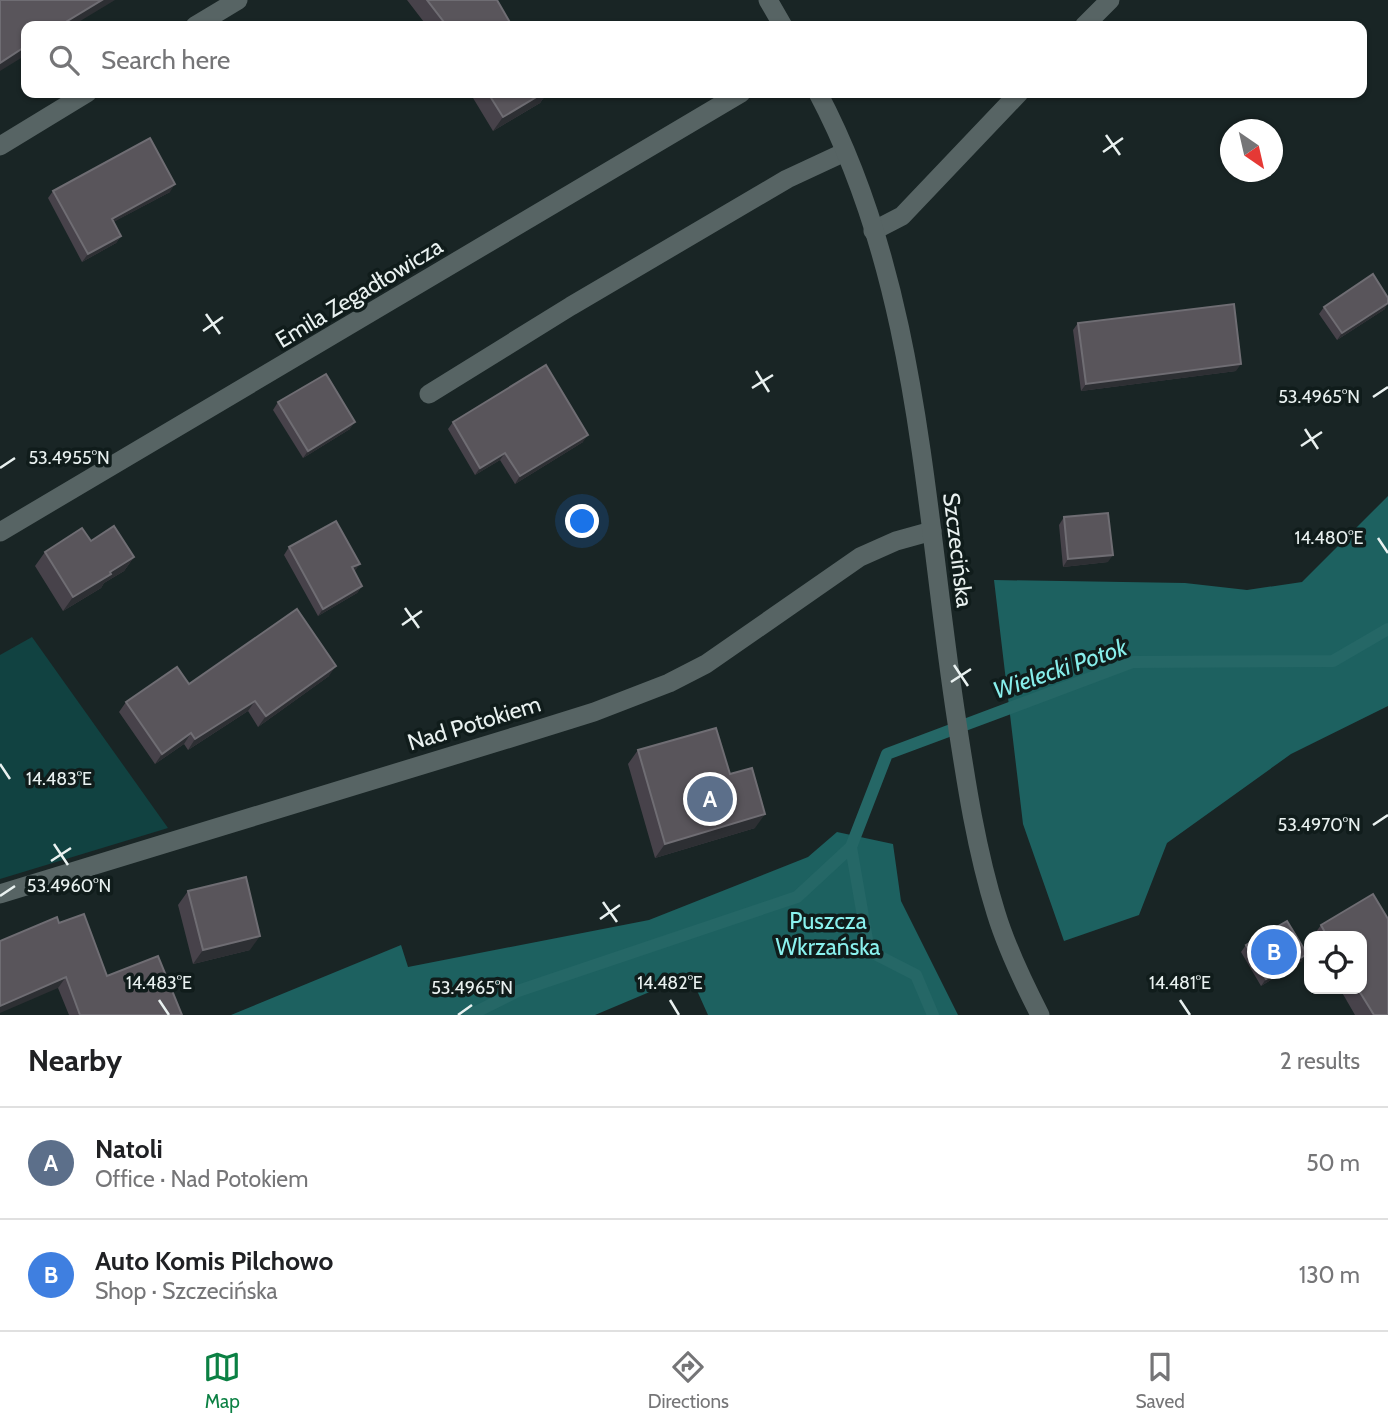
<!DOCTYPE html>
<html lang="en">
<head>
<meta charset="utf-8">
<style>
  :root { --surface:#fff; --page:#f2f2f2; --text:#202124; --muted:#757577; --line:#e0e0e0; --accent:#0b8043 }
  body { margin:0; font-family:Cabin,sans-serif; background:var(--page); color:var(--text) }
  .controls { position:absolute; right:21px; bottom:21px; display:grid; overflow:hidden; border-radius:14px; box-shadow:0 2px 5px #0004 }
  .controls button { width:63px; height:63px; display:grid; place-items:center; padding:0; border:0; border-bottom:2px solid var(--line); background:var(--surface); color:var(--text); font:35px sans-serif }
  .compass { position:absolute; left:1220px; top:119px; width:63px; height:63px; border-radius:50%; background:var(--surface); box-shadow:0 2px 5px #0004; rotate:146deg }
  .you { position:absolute; left:583px; top:522px; width:24px; height:24px; margin:-18px; border:5px solid #fff; border-radius:50%; background:#1a73e8; box-shadow:0 0 0 10px #1a73e833 }
  .badge { display:grid; place-items:center; width:46px; height:46px; border-radius:50%; background:var(--accent); color:#fff; font-size:23px; font-weight:700 }
  .pin { position:absolute; translate:-50% -50%; border:4px solid #fff; box-shadow:0 2px 7px #0006 }
  .list { margin:0; padding:0; list-style:none }
  h2 { display:flex; justify-content:space-between; align-items:center; height:91px; margin:0; padding:0 28px; font-size:30px }
  h2 small { font-size:23px; font-weight:400; color:var(--muted) }
  .list li { display:grid; grid-template-columns:46px 1fr auto; gap:21px; align-items:center; box-sizing:border-box; height:112px; padding:0 28px; border-top:2px solid var(--line) }
  .list b { display:block; font-size:26px; white-space:nowrap }
  .list p { margin:0; font-size:23px; white-space:nowrap; color:var(--muted) }
  .list em { font-size:23px; font-style:normal; color:var(--muted) }
  .icon { flex:none; width:38px; height:38px; fill:none; stroke:currentColor; stroke-width:2; stroke-linecap:round; stroke-linejoin:round }
  .map { position:relative; flex:none; width:1388px; height:1015px; overflow:hidden }
  .search { position:absolute; background:var(--surface); box-shadow:0 2px 5px #0004; left:21px; right:21px; top:21px; height:77px; display:flex; align-items:center; gap:18px; box-sizing:border-box; padding:0 24px; border-radius:14px; color:var(--muted); font-size:26px }
  .sheet { height:315px; background:var(--surface) }
  nav { display:flex; justify-content:space-around; align-items:center; box-sizing:border-box; height:98px; border-top:2px solid var(--line); background:var(--surface); font-size:19px; color:var(--muted) }
  nav a { display:grid; justify-items:center; gap:4px }
  nav .on { color:var(--accent) }
  .map>svg:first-child { display:block }
  .green { fill:#114241 }
  .forest { fill:#1d6160 }
  .lines { fill:none; stroke-linecap:round; stroke-linejoin:round }
  .stream { stroke:#256766; stroke-width:12 }
  .service { stroke:#576464; stroke-width:19 }
  .minor { stroke:#576464; stroke-width:19 }
  .secondary { stroke:#576464; stroke-width:19 }
  .wall { fill:#47424a }
  .shaded-wall { fill:#2d2f33 }
  .building { fill:#59555b; stroke:#6f6d73; stroke-width:2 }
  .ticks { fill:none; stroke:#e9f1f0; stroke-width:2.5 }
  .labels { text-anchor:middle; stroke-width:7; stroke-linejoin:round; paint-order:stroke }
  .street-label { font-size:23px; fill:#e9f1f0; stroke:#101c1b }
  .park-label { font-size:23px; fill:#8af1ee; stroke:#101c1b }
  .water-label { font-size:24px; font-style:italic; fill:#87eeeb; stroke:#101c1b }
  .ticks-label { font-size:18px; text-anchor:middle; fill:#e9f1f0; stroke:#101c1b; stroke-width:7; stroke-linejoin:round; paint-order:stroke }
</style>
</head>
<body>
<div class="map">
<svg width="1388" height="1015" viewBox="0 0 1388 1015">
  <rect width="100%" height="100%" fill="#192525"/>
  <path class="green" d="M32,637L168,828L0,879V655Z"/>
  <path class="forest" d="M1388,496V706L1291,754L1167,843L1139,915L1064,941L1023,824L994,580L1185,583L1247,590L1302,582Z
    M837,832L893,844L901,901L958,1015H708L690,975L595,1015H231L401,945L408,967L649,920L808,857Z"/>
  <g class="lines">
    <path class="stream" d="M851,847L869,951L916,975L933,1015
      M470,1015L518,991L797,897L851,847L887,754L1133,662L1333,661L1388,629"/>
    <path class="service" d="M195,26L238,0
      M1084,26L1110,0
      M0,146L87,93
      M873,231L902,216L1019,93
      M429,394L571,306L787,179L845,152"/>
    <path class="minor" d="M0,532L741,93
      M0,894L530,732L594,712L669,683L706,664L860,557L896,541L932,531"/>
    <path class="secondary" d="M768,0L783,26
      M818,93C919,284 924,507 956,716C966,782 976,849 996,913C1007,949 1023,982 1040,1015"/>
  </g>
  <path class="wall" d="M407,0H497L512,26H427Z
    M470,93H547L540,103L493,131Z
    M53,191L170,192L113,222L121,236L116,243L82,262L48,198Z
    M1324,307L1385,309L1337,340L1319,314Z
    M1078,323L1236,371L1081,391L1073,330Z
    M278,402L350,429L303,458L273,410Z
    M453,422L583,442L515,484L500,460L475,475L448,429Z
    M1064,517L1108,562L1063,567L1059,525Z
    M91,541L134,557L124,571L104,583L101,588L63,611L35,566L45,552Z
    M289,547L355,571H354L362,586L357,593L318,616L284,555Z
    M329,676L258,727L248,711L188,750L184,744L155,764L119,712L126,702L189,684Z
    M638,750L730,774L755,828L655,858L628,764Z
    M188,891L250,950L193,964L178,905Z
    M1373,894L1388,919V1015H1355L1340,989H1362V936H1313L1321,925Z
    M59,923L107,976L182,1015H69L58,988Z
    M1246,945L1302,961L1261,986L1241,952Z"/>
  <path class="shaded-wall" d="M102,0H115L72,26H59Z
    M26,46V55L0,71V63Z
    M543,93H547L540,103L493,131L503,117Z
    M175,184L170,192L106,226L112,219Z
    M121,236L116,243L82,262L88,254Z
    M1388,303L1385,309L1337,340L1342,333Z
    M1241,364L1236,371L1081,391L1086,384Z
    M355,422L350,429L303,458L308,451Z
    M588,435L583,442L515,484L520,476Z
    M505,453L500,460L475,475L480,468Z
    M1113,555L1108,562L1063,567L1068,559Z
    M134,557L124,571L104,583L101,588L63,611L73,597Z
    M360,564L355,571L347,575L352,567Z
    M362,586L357,593L318,616L323,609Z
    M336,666L329,676L258,727L266,716Z
    M255,701L248,711L188,750L195,739Z
    M191,733L184,744L155,764L162,754Z
    M765,814L755,828L655,858L665,844Z
    M260,936L250,950L193,964L203,950Z
    M1307,954L1302,961L1261,986L1266,979Z
    M66,977L58,988L0,1013V1006Z"/>
  <path class="building" d="M0,0H102L59,26H26V46L0,63Z
    M427,0H497L512,26H447Z
    M488,93H543L503,117Z
    M150,138L175,184L112,219L121,236L88,254L53,191Z
    M1373,274L1388,298V303L1342,333L1324,307Z
    M1234,304L1241,364L1086,384L1078,323Z
    M546,365L588,435L520,476L505,453L480,468L453,422Z
    M326,374L355,422L308,451L278,402Z
    M1108,513L1113,555L1068,559L1064,517Z
    M336,521L360,564L352,567L362,586L323,609L289,547Z
    M114,526L134,557L110,572L111,574L73,597L45,552L82,528L91,541Z
    M297,609L336,666L266,716L255,701L195,739L191,733L162,754L126,702L177,667L189,684Z
    M716,728L730,774L752,768L765,814L665,844L638,750Z
    M246,877L260,936L203,950L188,891Z
    M1373,894L1388,919V1015H1374L1358,989H1362V936H1327L1321,925Z
    M84,914L107,976L158,956L182,1015H80L66,977L0,1006V941L57,917L59,923Z
    M1287,921L1307,954L1266,979L1246,945Z"/>
  <path class="ticks" d="M1106,135L1120,155M1103,152L1123,138M206,314L220,334M203,331L223,317M756,371L769,392M752,388L773,375M1373,397L1388,387M1305,429L1318,449M1301,446L1322,432M0,468L15,458M1378,538L1388,553M405,608L419,628M402,625L422,611M954,665L968,686M951,682L971,669M0,764L10,779M1373,825L1388,815M54,844L68,865M51,861L71,848M0,896L15,886M603,902L617,922M600,919L620,905M159,1000L169,1015M670,1000L679,1015M1180,1000L1190,1015M458,1015L472,1005"/>
  <g class="labels">
    <g class="street-label">
      <text transform="translate(359 293) rotate(-31)" y="8">Emila Zegadłowicza</text>
      <text transform="translate(958 550) rotate(83)" y="8">Szczecińska</text>
      <text transform="translate(474 723) rotate(-17)" y="8">Nad Potokiem</text>
    </g>
    <g class="park-label">
      <text x="828" y="929">Puszcza<tspan x="828" dy="26">Wkrzańska</tspan></text>
    </g>
    <g class="water-label">
      <text transform="translate(1060 669) rotate(-19)" y="8">Wielecki Potok</text>
    </g>
  </g>
  <g class="ticks-label">
    <text x="1319" y="403">53.4965°N</text>
    <text x="69" y="464">53.4955°N</text>
    <text x="1329" y="544">14.480°E</text>
    <text x="59" y="785">14.483°E</text>
    <text x="1319" y="831">53.4970°N</text>
    <text x="69" y="892">53.4960°N</text>
    <text x="159" y="989">14.483°E</text>
    <text x="670" y="989">14.482°E</text>
    <text x="1180" y="989">14.481°E</text>
    <text x="472" y="994">53.4965°N</text>
  </g>
</svg>
<div class="controls">
<button><svg class="icon" aria-label="locate" viewBox="0 0 24 24"><circle cx="12" cy="12" r="6"/><path d="M12 2v4M12 18v4M2 12h4M18 12h4"/></svg></button>
</div>
<svg class="compass" viewBox="-18 -18 36 36"><path d="M0-13l5 13h-10z" fill="#e53935"/><path d="M0 13l5-13h-10z" fill="#757577"/></svg>
<div class="you"></div>
<div class="pin badge" style="left:710px;top:799px;background:#5c6f8a">A</div>
<div class="pin badge" style="left:1274px;top:952px;background:#3f7fe0">B</div>
<div class="search"><svg class="icon" aria-label="search" viewBox="0 0 24 24"><circle cx="10" cy="10" r="6"/><path d="M15 15l6 6"/></svg>Search here</div>
</div>
<section class="sheet">
<h2>Nearby<small>2 results</small></h2>
<ul class="list">
<li><span class="badge" style="background:#5c6f8a">A</span><div><b>Natoli</b><p>Office · Nad Potokiem</p></div><em>50 m</em></li>
<li><span class="badge" style="background:#3f7fe0">B</span><div><b>Auto Komis Pilchowo</b><p>Shop · Szczecińska</p></div><em>130 m</em></li>
</ul>
</section>
<nav>
<a class="on"><svg class="icon" aria-label="map" viewBox="0 0 24 24"><path d="M3 6l6-2 6 2 6-2v14l-6 2-6-2-6 2zM9 4v14M15 6v14"/></svg>Map</a>
<a><svg class="icon" aria-label="directions" viewBox="0 0 24 24"><path d="M12 3l9 9-9 9-9-9zM9 14v-3h6M13 9l2 2-2 2"/></svg>Directions</a>
<a><svg class="icon" aria-label="saved" viewBox="0 0 24 24"><path d="M7 4h10v16l-5-4-5 4z"/></svg>Saved</a>
</nav>
</body>
</html>
